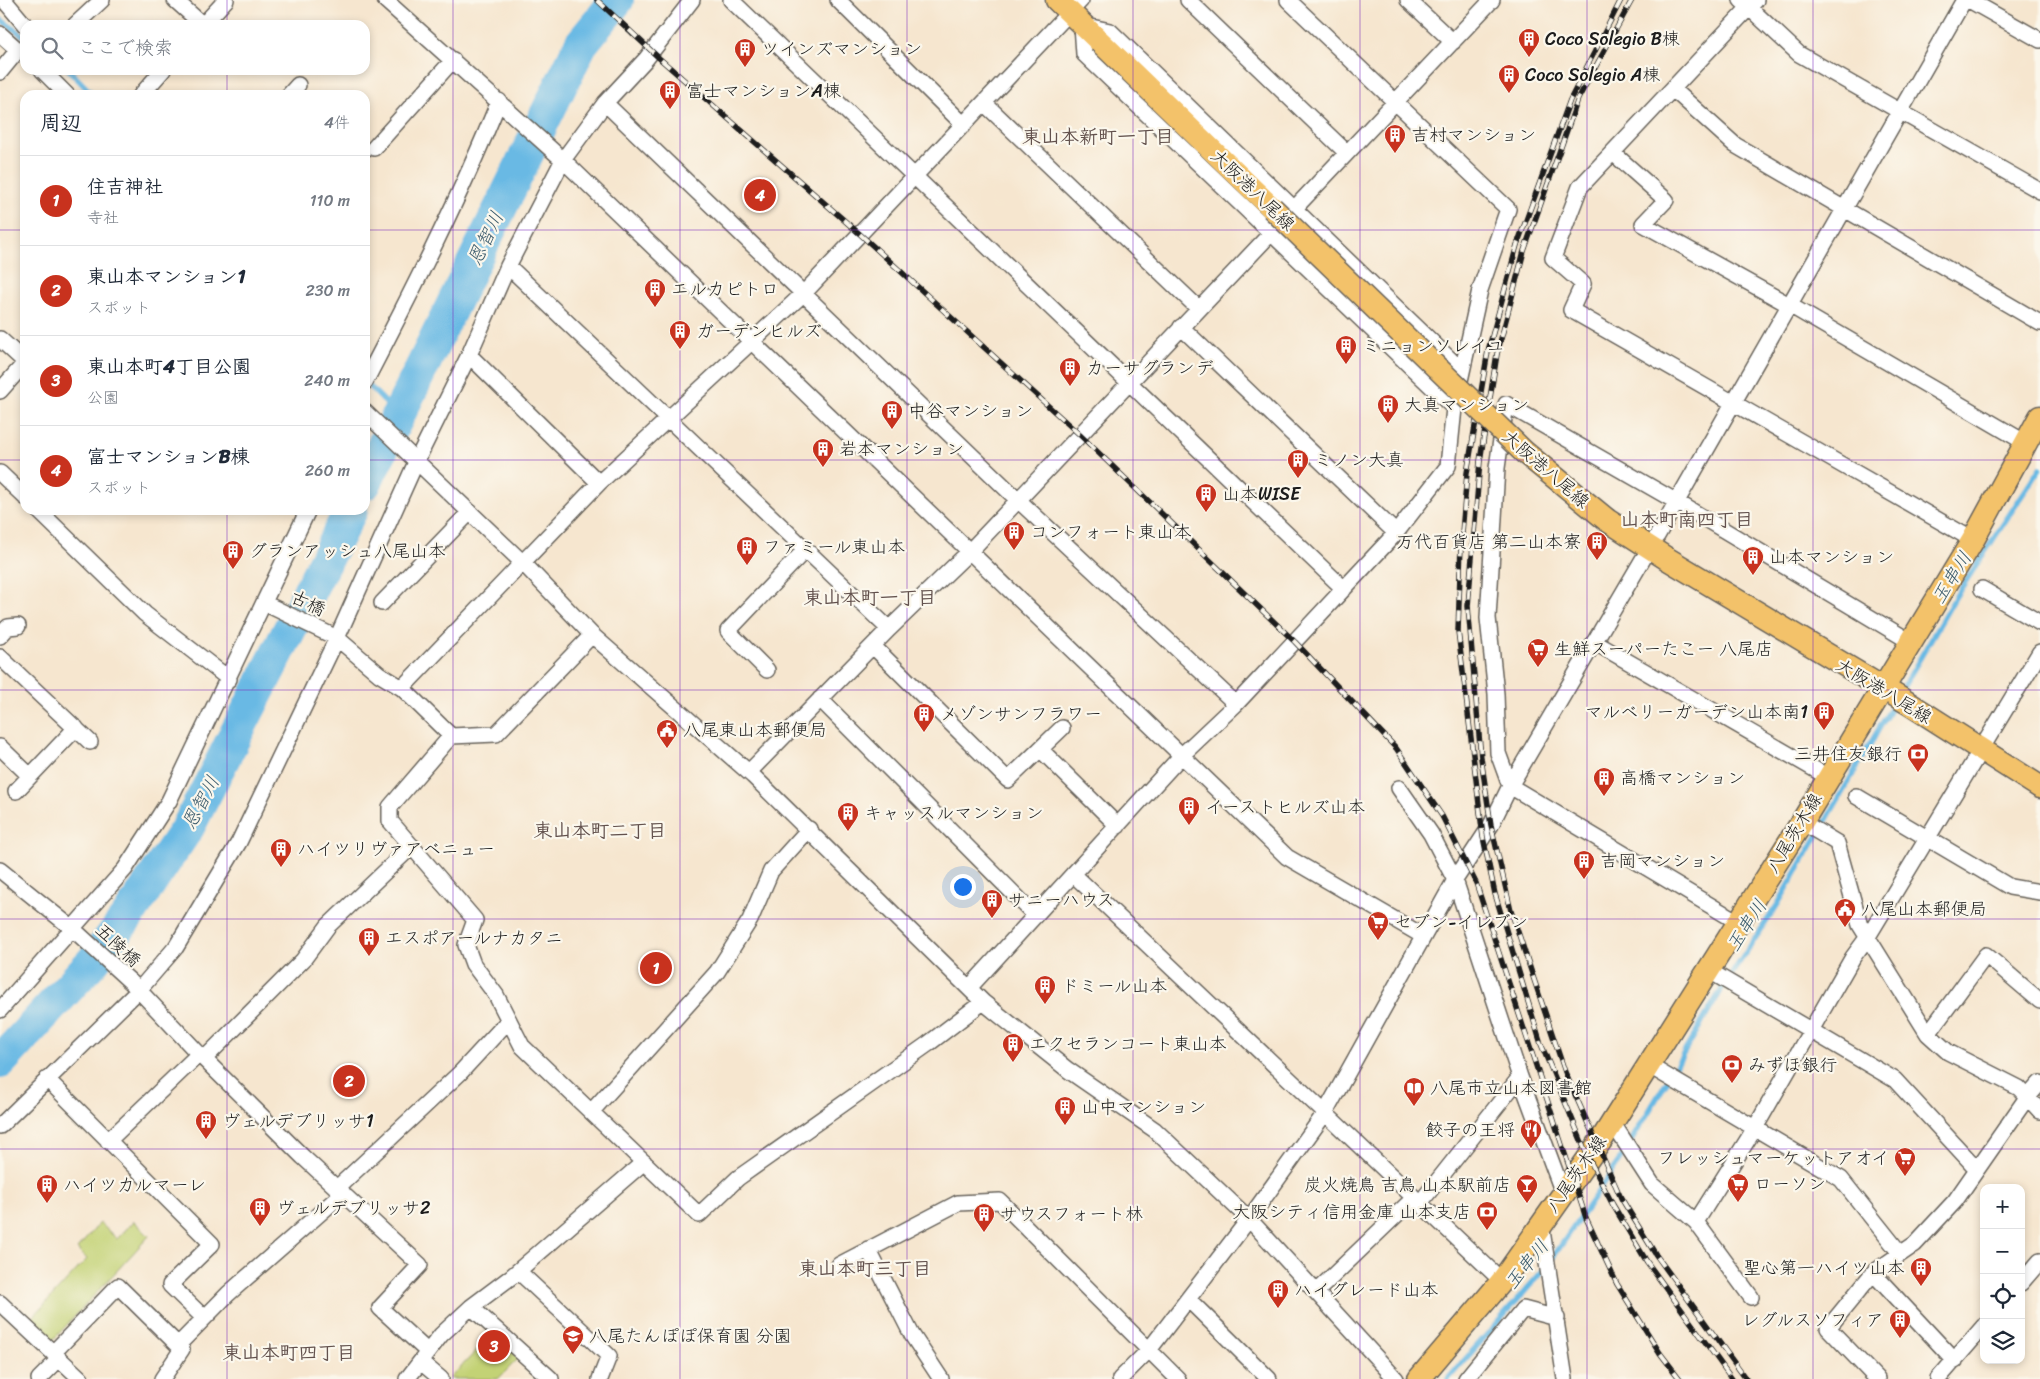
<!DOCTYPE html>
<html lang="ja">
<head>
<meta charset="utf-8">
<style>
  :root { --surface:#fff; --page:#f6f6f7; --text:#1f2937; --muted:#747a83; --line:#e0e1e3; --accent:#c8321e }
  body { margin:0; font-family:Sriracha,"Klee One",sans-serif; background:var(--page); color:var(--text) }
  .controls { position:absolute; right:15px; bottom:15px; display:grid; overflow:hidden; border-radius:10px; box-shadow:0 2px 8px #0003 }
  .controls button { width:45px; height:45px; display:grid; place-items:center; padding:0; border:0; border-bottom:1px solid var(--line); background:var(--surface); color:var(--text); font:25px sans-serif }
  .you { position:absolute; left:962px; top:886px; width:18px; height:18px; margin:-12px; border:4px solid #fff; border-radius:50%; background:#1a73e8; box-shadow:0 0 0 8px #1a73e833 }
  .badge { display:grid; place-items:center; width:32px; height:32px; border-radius:50%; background:var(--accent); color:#fff; font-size:16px; font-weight:700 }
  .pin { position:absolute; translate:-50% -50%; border:2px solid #fff; box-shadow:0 1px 5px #0006 }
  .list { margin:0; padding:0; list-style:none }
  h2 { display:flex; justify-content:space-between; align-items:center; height:65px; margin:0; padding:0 20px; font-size:21px }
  h2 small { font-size:16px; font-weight:400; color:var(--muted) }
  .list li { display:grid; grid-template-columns:32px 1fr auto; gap:15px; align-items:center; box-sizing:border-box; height:90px; padding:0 20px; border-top:1px solid var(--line) }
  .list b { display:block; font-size:19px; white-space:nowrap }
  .list p { margin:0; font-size:16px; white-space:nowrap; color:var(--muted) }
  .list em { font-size:16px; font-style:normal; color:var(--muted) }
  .icon { flex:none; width:28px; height:28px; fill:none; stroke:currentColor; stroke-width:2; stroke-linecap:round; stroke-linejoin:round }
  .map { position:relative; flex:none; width:2040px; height:1379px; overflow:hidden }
  .search { position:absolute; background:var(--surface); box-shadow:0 2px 8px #0003; left:20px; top:20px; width:350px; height:55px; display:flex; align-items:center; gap:12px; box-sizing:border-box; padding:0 18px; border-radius:15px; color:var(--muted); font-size:19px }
  .panel { position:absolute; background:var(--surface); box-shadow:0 2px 8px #0003; left:20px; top:90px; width:350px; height:425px; border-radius:15px }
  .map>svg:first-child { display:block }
  .green { fill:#c3d274; stroke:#707748 }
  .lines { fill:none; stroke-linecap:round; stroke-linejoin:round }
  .stream { stroke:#69b9e4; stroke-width:5.5 }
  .river { stroke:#69b9e4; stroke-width:34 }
  .minor-casing { stroke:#68635b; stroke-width:18 }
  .primary-casing { stroke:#68635b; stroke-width:25 }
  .minor { stroke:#fff; stroke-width:15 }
  .primary { stroke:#f3c26a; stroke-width:22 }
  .rail-casing { stroke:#1c1c1c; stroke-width:5.5 }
  .rail { stroke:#fbf7ec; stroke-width:4; stroke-dasharray:11; stroke-linecap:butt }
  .primary-bridge-casing { stroke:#68635b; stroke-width:25; stroke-linecap:butt }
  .primary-bridge { stroke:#f3c26a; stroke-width:22 }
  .grid { fill:none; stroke:#7b2cbf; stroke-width:1; stroke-opacity:0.55 }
  .labels { text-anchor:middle; stroke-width:4.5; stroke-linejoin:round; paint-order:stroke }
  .poi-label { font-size:18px; fill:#1c1c1c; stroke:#fbf7ec; text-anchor:start }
  .street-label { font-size:18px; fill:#1c1c1c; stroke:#fbf7ec }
  .neighbourhood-label { font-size:19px; font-weight:bold; fill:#63524e; stroke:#fbf7ec }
  .water-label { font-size:19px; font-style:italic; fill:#3b5b6c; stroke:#fbf7ec }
</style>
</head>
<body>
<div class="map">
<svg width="2040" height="1379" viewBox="0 0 2040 1379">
  <rect width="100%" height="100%" fill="#fbf7ec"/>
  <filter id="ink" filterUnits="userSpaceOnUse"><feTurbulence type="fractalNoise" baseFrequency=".02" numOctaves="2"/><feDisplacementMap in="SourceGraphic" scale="10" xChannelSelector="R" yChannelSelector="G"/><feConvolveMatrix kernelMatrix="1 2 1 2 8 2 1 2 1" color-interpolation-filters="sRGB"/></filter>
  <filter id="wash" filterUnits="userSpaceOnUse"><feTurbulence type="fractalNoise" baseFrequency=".0096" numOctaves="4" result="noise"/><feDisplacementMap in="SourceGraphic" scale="20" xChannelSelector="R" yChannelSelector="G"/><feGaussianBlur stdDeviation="1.12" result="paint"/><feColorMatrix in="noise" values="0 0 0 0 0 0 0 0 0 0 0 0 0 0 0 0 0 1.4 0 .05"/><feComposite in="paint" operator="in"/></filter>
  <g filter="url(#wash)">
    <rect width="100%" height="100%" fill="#f6e6cf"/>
    <path class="green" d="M134,1221L149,1236L52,1341L30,1320L87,1259L77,1249L100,1223L117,1239Z
      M493,1334L519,1358L498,1379H451L450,1378Z"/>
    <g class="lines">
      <path class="stream" d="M0,19L25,37
        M69,70L93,95
        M366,383L399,416
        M1900,693L1956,596L2040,468
        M1448,1379L1547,1266L1621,1158L1725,984L1778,904L1895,701"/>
      <path class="river" d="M365,483L581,44L617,0
        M0,1062L93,961L128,916L188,827L351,510"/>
    </g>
  </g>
  <g filter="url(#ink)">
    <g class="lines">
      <g class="minor-casing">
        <path id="minor" d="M4,0L25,25
          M175,0L203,25
          M385,0L563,160L1287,857L1423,936
          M731,0L1344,589
          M838,0L964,125
          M1188,0L1347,153
          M1408,0L1453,42
          M1741,0L1799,54L2040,191
          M1756,0L1580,187L1553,258L1583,284L1571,310L1973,540
          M1969,0L2040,40
          M75,25L102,0
          M203,25L226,0
          M0,34L18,50
          M42,70L67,95
          M0,72L18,50L25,49
          M1674,90L1735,145L2040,323
          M141,95L163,70
          M289,95L298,85
          M605,103L1018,500L1236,704
          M984,103L1198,308
          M374,148L453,60
          M1613,153L1666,200L1643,224L1791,306L2026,443
          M508,266L889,629
          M1181,327L1396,533
          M0,339L25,362
          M469,355L599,483
          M365,382C413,290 460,197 499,101
          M0,391L25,363
          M1454,408L1084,54L1082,25L1110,31L1462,371
          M365,412L524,564L592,635L753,776L983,1002L1068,1070L1155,1130L1249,1219L1396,1379
          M0,473L25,497
          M38,510L145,614L229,679
          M1657,536L1964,0
          M1643,559L1510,786L1738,922
          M1982,589L2040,623
          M264,603L337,638L379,674L402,688L451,736
          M382,603L470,512
          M592,635L496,734L451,736L390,807V821L475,920L466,945L473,964L496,995L522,1046L699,1215L738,1178L928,1044L983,1002
          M0,636L8,627L18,626
          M1594,642L1828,777
          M873,646L1008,780L1062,728
          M0,657L90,742
          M767,670L728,631L805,550
          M402,688L599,483L804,293L1081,0
          M820,699L1035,915
          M0,747L30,776
          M1040,749L1118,826
          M749,772L889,629L970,551L1492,0
          M1399,788L1431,834L1455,880L1520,1077L1563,1193
          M16,791L76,728
          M1856,796L2010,887L2040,892
          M1802,822L1837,843L1860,925L1928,1034L1948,1052L2019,1088L2040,1111
          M0,870L73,929L133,984L199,1054L303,1157L420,1265L380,1308L428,1352
          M1073,874L1502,1281
          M1708,970L1895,1080L1977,1169
          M969,988L1182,755L1236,704L1396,533L1448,466L1454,408L1480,290L1508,209L1288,0
          M0,1010L125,869L169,801L308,510
          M1928,1034L1986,955L2040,1001
          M204,1059L303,960L328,926L412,846
          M1648,1065L1841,1179L1900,1253
          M47,1079L212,1244L170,1285L204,1318
          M592,1111L717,972L750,920L771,871L809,829
          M1612,1122L1652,1184L1696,1222L1751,1297
          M0,1126L139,990L176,947L239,842L337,638L417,460L469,355L508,266L563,160L605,103L646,59L692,0
          M108,1141L199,1054
          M337,1188L460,1073L509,1020
          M1420,1203L1520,1077
          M1696,1222L1755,1128L1853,957L1867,938L2040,652
          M1541,1224L1565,1379
          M868,1249L912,1335L941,1379
          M839,1265L958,1203L1000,1201L1178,1379
          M518,1271L609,1356L600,1379
          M1873,1273L1955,1361
          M2021,1283L2040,1261
          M1316,1292L1414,1198
          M1188,1299L1269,1379
          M0,1303L81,1379
          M471,1307L551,1379
          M178,1345L228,1294L343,1193
          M53,1353L118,1286L182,1349L162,1379
          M421,1362L441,1379
          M39,1379L59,1359
          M407,1379L441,1335L471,1307L511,1277L644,1162
          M1120,1379L1149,1350L1249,1219L1325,1113L1455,880L1491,825L1510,786L1498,753L1496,694L1488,618L1497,468L1506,404L1677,502L1911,642
          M1466,1379L1523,1309L1557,1318
          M1877,1379L1828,1328L1873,1273L1915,1244L1955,1201L2026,1099L2040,1083
          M1938,1379L1984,1326"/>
      </g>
      <g class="primary-casing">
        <path id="primary" d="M1057,0L1272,208
          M1607,520L1666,558L1908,703L2040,787
          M1419,1379L1502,1281L1602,1139L1802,822L1973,540L2040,417"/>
      </g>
      <use href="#minor" class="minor"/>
      <use href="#primary" class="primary"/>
      <g class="rail-casing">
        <path id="rail" d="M597,0L659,58L861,235L1080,435L1295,642L1396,748L1442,816L1476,883L1586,1218L1617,1284L1660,1353L1680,1379
          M1621,0L1570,100L1517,245L1488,351L1467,473L1461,545L1458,631L1483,837L1495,894L1541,1044L1588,1157L1613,1205L1647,1262L1732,1379
          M1632,0L1578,99L1524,251L1497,354L1480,461L1468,606L1481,758L1491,825L1511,911L1565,1072L1621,1198L1656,1255L1746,1379"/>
      </g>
      <use href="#rail" class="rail"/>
      <g class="primary-bridge-casing">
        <path id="primary-bridge" d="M1272,208L1524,452L1607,520"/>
      </g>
      <use href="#primary-bridge" class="primary-bridge"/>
    </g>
  </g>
  <path class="grid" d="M227,0V25M453,0V1379M680,0V1379M907,0V1379M1133,0V1379M1360,0V1379M1587,0V1379M1813,0V1379M227,70V95M0,230H25M365,230H2040M0,460H25M365,460H2040M227,510V1379M0,690H2040M0,919H2040M0,1149H2040"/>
  <defs>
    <g id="building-pin" transform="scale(1.125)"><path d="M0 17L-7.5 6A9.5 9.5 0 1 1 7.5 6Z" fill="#c8321e" stroke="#fbf7ec"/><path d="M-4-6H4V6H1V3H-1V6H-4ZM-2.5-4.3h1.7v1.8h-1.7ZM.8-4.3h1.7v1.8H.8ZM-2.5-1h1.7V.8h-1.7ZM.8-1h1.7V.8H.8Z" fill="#fff"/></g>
    <g id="supermarket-pin" transform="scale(1.125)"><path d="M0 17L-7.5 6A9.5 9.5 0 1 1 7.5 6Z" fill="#c8321e" stroke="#fbf7ec"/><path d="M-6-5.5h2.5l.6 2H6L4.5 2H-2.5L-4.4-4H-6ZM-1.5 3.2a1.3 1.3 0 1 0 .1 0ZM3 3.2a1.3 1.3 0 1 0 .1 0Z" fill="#fff"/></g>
    <g id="civic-pin" transform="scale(1.125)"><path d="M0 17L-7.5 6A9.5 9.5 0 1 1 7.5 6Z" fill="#c8321e" stroke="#fbf7ec"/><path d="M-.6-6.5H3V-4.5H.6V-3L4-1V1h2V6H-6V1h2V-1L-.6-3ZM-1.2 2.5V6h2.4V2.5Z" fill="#fff"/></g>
    <g id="bank-pin" transform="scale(1.125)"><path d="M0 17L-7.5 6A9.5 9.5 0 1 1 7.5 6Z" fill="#c8321e" stroke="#fbf7ec"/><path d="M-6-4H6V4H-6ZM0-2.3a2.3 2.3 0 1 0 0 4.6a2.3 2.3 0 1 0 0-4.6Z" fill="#fff"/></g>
    <g id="library-pin" transform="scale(1.125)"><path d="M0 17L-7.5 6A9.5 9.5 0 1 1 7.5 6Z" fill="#c8321e" stroke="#fbf7ec"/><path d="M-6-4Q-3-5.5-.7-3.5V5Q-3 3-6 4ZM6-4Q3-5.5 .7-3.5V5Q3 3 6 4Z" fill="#fff"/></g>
    <g id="restaurant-pin" transform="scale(1.125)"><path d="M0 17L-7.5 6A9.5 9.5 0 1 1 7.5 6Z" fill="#c8321e" stroke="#fbf7ec"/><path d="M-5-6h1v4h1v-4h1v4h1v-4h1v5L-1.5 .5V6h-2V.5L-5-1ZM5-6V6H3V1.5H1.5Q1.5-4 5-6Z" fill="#fff"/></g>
    <g id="bar-pin" transform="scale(1.125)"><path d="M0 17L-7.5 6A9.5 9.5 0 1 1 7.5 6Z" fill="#c8321e" stroke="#fbf7ec"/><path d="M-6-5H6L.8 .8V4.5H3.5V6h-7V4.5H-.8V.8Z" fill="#fff"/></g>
    <g id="school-pin" transform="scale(1.125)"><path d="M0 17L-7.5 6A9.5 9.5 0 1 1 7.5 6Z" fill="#c8321e" stroke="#fbf7ec"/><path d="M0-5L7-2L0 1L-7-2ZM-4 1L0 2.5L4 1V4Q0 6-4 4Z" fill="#fff"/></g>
  </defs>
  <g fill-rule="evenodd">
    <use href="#building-pin" x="1529" y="39"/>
    <use href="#building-pin" x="745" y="49"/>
    <use href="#building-pin" x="1509" y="75"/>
    <use href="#building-pin" x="670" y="91"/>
    <use href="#building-pin" x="1395" y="135"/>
    <use href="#building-pin" x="655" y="289"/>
    <use href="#building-pin" x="680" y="331"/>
    <use href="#building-pin" x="1346" y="346"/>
    <use href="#building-pin" x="1070" y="368"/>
    <use href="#building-pin" x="1388" y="405"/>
    <use href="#building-pin" x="892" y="411"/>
    <use href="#building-pin" x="823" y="449"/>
    <use href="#building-pin" x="1298" y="460"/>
    <use href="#building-pin" x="1206" y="494"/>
    <use href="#building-pin" x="1014" y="532"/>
    <use href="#building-pin" x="1597" y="542"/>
    <use href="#building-pin" x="747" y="547"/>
    <use href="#building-pin" x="233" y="551"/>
    <use href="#building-pin" x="1753" y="557"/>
    <use href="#supermarket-pin" x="1538" y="649"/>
    <use href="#building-pin" x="1824" y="712"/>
    <use href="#building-pin" x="924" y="714"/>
    <use href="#civic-pin" x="667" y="730"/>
    <use href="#bank-pin" x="1918" y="754"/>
    <use href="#building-pin" x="1604" y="778"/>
    <use href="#building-pin" x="1189" y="807"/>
    <use href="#building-pin" x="848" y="813"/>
    <use href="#building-pin" x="281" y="849"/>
    <use href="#building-pin" x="1584" y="861"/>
    <use href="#building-pin" x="992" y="900"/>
    <use href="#civic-pin" x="1845" y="909"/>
    <use href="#supermarket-pin" x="1378" y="922"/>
    <use href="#building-pin" x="369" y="938"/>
    <use href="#building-pin" x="1045" y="986"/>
    <use href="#building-pin" x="1013" y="1044"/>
    <use href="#bank-pin" x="1732" y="1065"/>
    <use href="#library-pin" x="1414" y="1088"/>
    <use href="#building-pin" x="1065" y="1107"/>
    <use href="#building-pin" x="206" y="1121"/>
    <use href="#restaurant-pin" x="1531" y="1130"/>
    <use href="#supermarket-pin" x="1905" y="1158"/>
    <use href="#supermarket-pin" x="1738" y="1184"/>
    <use href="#building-pin" x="47" y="1185"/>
    <use href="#bar-pin" x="1527" y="1185"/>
    <use href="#building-pin" x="260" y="1208"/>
    <use href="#bank-pin" x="1487" y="1212"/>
    <use href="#building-pin" x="984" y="1214"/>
    <use href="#building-pin" x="1921" y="1268"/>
    <use href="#building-pin" x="1278" y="1290"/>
    <use href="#building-pin" x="1900" y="1320"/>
    <use href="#school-pin" x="573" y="1336"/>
  </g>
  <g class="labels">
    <g class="poi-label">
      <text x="1545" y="45">Coco Solegio B棟</text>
      <text x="761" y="55">ツインズマンション</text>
      <text x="1525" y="81">Coco Solegio A棟</text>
      <text x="686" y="97">富士マンションA棟</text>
      <text x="1411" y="141">吉村マンション</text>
      <text x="671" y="295">エルカピトロ</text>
      <text x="696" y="337">ガーデンヒルズ</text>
      <text x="1362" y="352">ミニョンソレイユ</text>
      <text x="1086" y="374">カーサグランデ</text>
      <text x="1404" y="411">大真マンション</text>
      <text x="908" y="417">中谷マンション</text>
      <text x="839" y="455">岩本マンション</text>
      <text x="1314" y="466">ミノン大真</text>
      <text x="1222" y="500">山本WISE</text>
      <text x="1030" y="538">コンフォート東山本</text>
      <text x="1581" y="548" text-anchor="end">万代百貨店 第二山本寮</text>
      <text x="763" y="553">ファミール東山本</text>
      <text x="249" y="557">グランアッシュ八尾山本</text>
      <text x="1769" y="563">山本マンション</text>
      <text x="1554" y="655">生鮮スーパーたこー 八尾店</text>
      <text x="1808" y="718" text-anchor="end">マルベリーガーデン山本南1</text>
      <text x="940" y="720">メゾンサンフラワー</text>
      <text x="683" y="736">八尾東山本郵便局</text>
      <text x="1902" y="760" text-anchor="end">三井住友銀行</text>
      <text x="1620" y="784">高橋マンション</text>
      <text x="1205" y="813">イーストヒルズ山本</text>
      <text x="864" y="819">キャッスルマンション</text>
      <text x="297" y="855">ハイツリヴァアベニュー</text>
      <text x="1600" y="867">吉岡マンション</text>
      <text x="1008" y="906">サニーハウス</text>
      <text x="1861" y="915">八尾山本郵便局</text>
      <text x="1394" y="928">セブン-イレブン</text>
      <text x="385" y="944">エスポアールナカタニ</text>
      <text x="1061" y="992">ドミール山本</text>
      <text x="1029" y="1050">エクセランコート東山本</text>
      <text x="1748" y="1071">みずほ銀行</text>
      <text x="1430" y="1094">八尾市立山本図書館</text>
      <text x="1081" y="1113">山中マンション</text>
      <text x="222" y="1127">ヴェルデブリッサ1</text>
      <text x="1515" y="1136" text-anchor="end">餃子の王将</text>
      <text x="1889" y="1164" text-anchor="end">フレッシュマーケットアオイ</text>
      <text x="1754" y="1190">ローソン</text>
      <text x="63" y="1191">ハイツカルマーレ</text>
      <text x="1511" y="1191" text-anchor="end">炭火焼鳥 吉鳥 山本駅前店</text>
      <text x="276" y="1214">ヴェルデブリッサ2</text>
      <text x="1471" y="1218" text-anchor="end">大阪シティ信用金庫 山本支店</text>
      <text x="1000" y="1220">サウスフォート林</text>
      <text x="1905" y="1274" text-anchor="end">聖心第一ハイツ山本</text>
      <text x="1294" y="1296">ハイグレード山本</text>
      <text x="1884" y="1326" text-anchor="end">レグルスソフィア</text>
      <text x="589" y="1342">八尾たんぽぽ保育園 分園</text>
    </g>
    <g class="street-label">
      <text transform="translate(1253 190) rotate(44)" y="6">大阪港八尾線</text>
      <text transform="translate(1546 469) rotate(41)" y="6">大阪港八尾線</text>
      <text transform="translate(308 603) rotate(25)" y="6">古橋</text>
      <text transform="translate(1884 691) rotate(31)" y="6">大阪港八尾線</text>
      <text transform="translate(1794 833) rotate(-59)" y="6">八尾茨木線</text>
      <text transform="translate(118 945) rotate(43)" y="6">五陵橋</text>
      <text transform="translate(1576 1174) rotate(-55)" y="6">八尾茨木線</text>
    </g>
    <g class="neighbourhood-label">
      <text x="1098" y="143">東山本新町一丁目</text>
      <text x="1687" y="526">山本町南四丁目</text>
      <text x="870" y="604">東山本町一丁目</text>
      <text x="600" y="837">東山本町二丁目</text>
      <text x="865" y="1275">東山本町三丁目</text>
      <text x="289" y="1359">東山本町四丁目</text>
    </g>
    <g class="water-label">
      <text transform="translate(485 238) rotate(-64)" y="7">恩智川</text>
      <text transform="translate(1951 577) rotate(-58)" y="7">玉串川</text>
      <text transform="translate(200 802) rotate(-62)" y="7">恩智川</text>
      <text transform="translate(1746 925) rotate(-57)" y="7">玉串川</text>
      <text transform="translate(1526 1264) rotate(-51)" y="7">玉串川</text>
    </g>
  </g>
</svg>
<div class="controls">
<button>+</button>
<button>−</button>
<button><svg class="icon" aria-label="locate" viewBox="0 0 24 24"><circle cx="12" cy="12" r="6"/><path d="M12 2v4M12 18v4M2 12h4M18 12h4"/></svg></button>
<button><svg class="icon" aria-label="layers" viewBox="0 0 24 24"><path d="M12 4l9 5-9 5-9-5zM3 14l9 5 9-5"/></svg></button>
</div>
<div class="you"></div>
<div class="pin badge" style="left:656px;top:968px">1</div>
<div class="pin badge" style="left:349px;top:1081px">2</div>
<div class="pin badge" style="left:494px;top:1346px">3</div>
<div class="pin badge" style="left:760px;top:195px">4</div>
<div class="search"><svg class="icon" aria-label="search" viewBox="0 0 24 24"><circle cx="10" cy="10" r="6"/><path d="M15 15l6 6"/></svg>ここで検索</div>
<section class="panel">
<h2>周辺<small>4件</small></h2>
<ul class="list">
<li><span class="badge">1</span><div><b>住吉神社</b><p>寺社</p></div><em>110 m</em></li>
<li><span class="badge">2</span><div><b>東山本マンション1</b><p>スポット</p></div><em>230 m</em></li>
<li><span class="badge">3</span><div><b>東山本町4丁目公園</b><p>公園</p></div><em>240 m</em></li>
<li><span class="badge">4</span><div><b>富士マンションB棟</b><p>スポット</p></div><em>260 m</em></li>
</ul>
</section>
</div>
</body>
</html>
